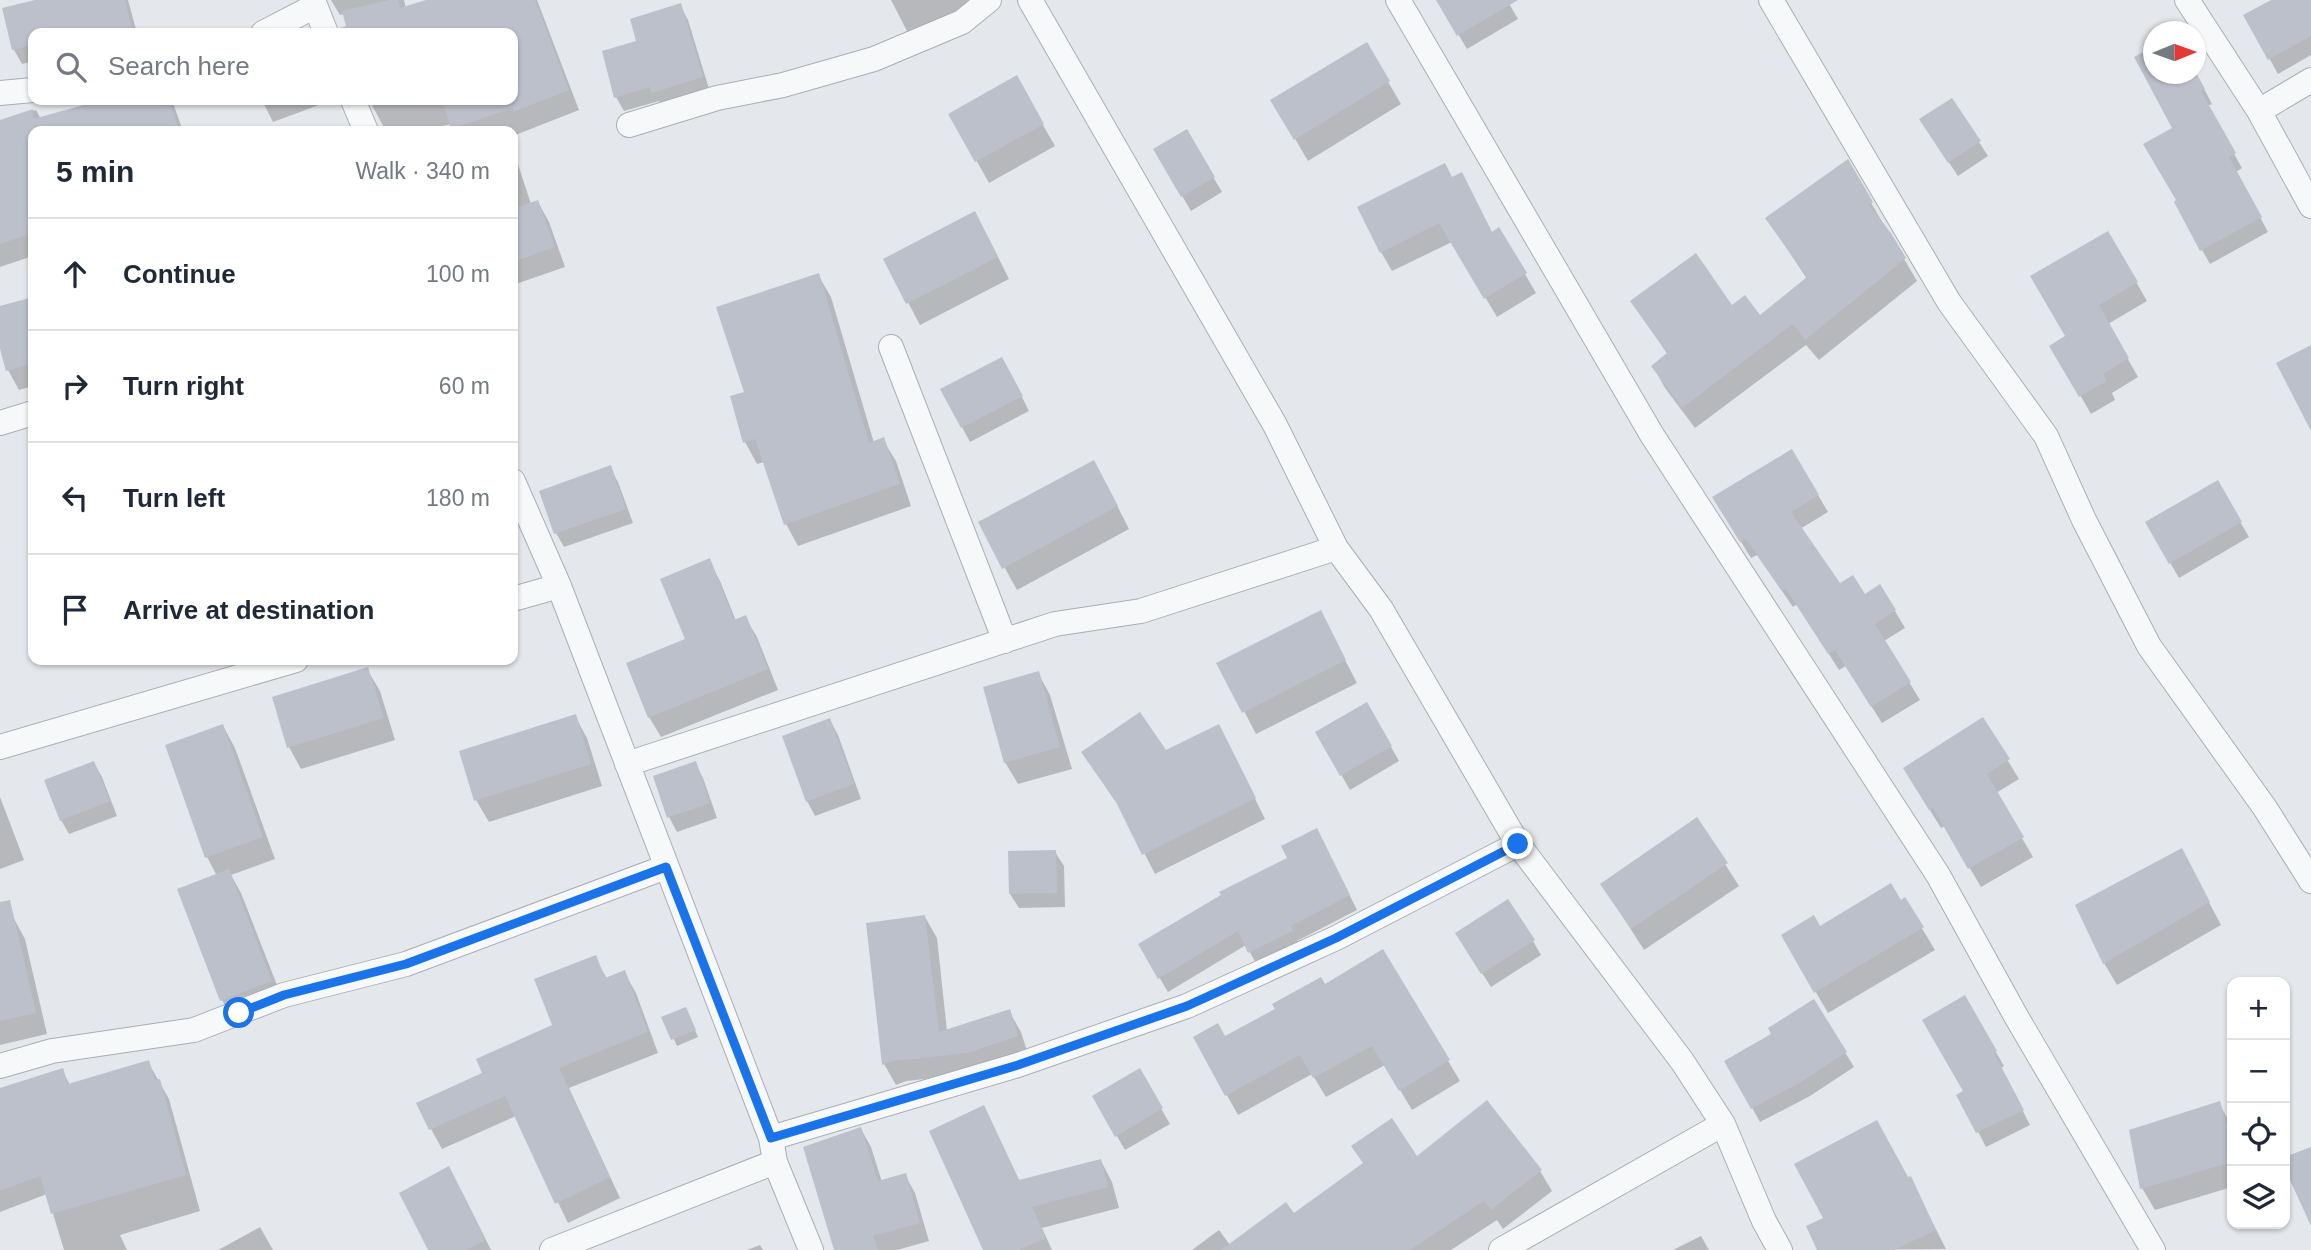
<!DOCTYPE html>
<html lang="en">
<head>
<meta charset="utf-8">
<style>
  :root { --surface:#fff; --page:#f2f2f3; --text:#1f2937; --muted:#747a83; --line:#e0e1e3 }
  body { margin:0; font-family:Helvetica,sans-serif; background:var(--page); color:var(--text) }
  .controls { position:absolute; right:21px; bottom:21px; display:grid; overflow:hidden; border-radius:14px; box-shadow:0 2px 5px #0004 }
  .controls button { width:63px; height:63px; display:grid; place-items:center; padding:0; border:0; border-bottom:2px solid var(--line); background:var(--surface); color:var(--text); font:35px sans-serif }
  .compass { position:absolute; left:2143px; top:21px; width:63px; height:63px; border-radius:50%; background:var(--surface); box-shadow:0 2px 5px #0004; rotate:89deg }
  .stop { position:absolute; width:21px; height:21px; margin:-16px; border:5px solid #1a73e8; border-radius:50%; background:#fff }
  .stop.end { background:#1a73e8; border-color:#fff; box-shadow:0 2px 7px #0008 }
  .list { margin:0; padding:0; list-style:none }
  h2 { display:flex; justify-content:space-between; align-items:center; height:91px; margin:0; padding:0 28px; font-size:30px }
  h2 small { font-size:23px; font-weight:400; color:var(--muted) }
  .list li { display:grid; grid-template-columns:46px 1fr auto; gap:21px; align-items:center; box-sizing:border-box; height:112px; padding:0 28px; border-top:2px solid var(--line) }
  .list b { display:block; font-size:26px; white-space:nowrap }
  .list em { font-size:23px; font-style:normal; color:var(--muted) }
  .icon { flex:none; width:38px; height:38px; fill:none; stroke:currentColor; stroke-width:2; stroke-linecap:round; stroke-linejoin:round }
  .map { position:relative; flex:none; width:2311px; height:1250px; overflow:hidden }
  .search { position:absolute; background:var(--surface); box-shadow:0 2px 5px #0004; left:28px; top:28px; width:490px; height:77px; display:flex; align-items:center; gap:18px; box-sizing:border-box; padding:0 24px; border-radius:14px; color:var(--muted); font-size:26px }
  .panel { position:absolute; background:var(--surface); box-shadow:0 2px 5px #0004; left:28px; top:126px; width:490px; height:539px; border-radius:14px }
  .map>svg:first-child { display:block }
  .shadow { fill:#0003 }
  .building { fill:#bbc0ca }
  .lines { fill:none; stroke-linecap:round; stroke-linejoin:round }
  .minor-casing { stroke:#a9aeb7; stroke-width:26 }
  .minor { stroke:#f7f8fa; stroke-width:24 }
  .route { stroke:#1a73e8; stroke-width:9 }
</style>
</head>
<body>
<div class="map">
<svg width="2311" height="1250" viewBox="0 0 2311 1250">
  <rect width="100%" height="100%" fill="#e4e7ec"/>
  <path class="shadow" d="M43,0H128L137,33H33V61L22,64L14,50L4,9Z
    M331,0H404L406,8L432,0H537L579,110L513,136V131H454L451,124L420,131H386L369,100H513V33H349L345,14L340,15Z
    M891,0H979L910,37Z
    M1438,0H1507L1518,19L1467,49Z
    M2274,0H2311V55L2278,74L2246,16Z
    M680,5L688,20L710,92L662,107L659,101L624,111L616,97L639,42Z
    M1366,44L1401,104L1308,161L1273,101Z
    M2154,49V74L2196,73L2212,104L2207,106L2242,168L2236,172L2268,232L2210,264L2202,250L2175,128L2137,58Z
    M1016,78L1055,146L989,183L951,115Z
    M108,100H172L183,131H33V256L0,267V122L36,110L41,119Z
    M262,100H318L319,105L273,122Z
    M1186,131L1222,192L1191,211L1155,150Z
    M1930,134L1979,142L1988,156L1958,176Z
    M513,149L531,204L538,202L549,222L565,267L513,285Z
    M1847,162L1917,281L1819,360L1806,345L1695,428L1665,388L1653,366L1668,355L1633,302L1732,307L1759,317L1807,279L1767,218Z
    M1462,174L1492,233L1499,229L1536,293L1497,317L1452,242L1392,271L1381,252L1452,179Z
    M2108,233L2147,301L2108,324L2138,377L2112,393L2115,400L2091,414L2052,346L2068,337Z
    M987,235L1009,279L920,325L885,259Z
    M818,275L831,297L874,443L883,440L896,461L911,506L798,546L786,524L764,462L757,464L745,442L746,393Z
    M33,299V386L19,390L8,370L0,343V308Z
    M1010,373L1029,411L970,442L942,390Z
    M1792,451L1828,512L1800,529L1840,586L1895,611L1905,628L1884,641L1920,700L1882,723L1846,666L1839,670L1797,604L1793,607L1757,555L1751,558L1714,498Z
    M610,468L618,482L633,523L564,547L556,533Z
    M2217,482L2249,537L2179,578L2147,523Z
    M1106,484L1129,529L1017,590L980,523Z
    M709,561L720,581L736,621L745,617L757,637L778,690L661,737L649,717L687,640Z
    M1320,612L1357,683L1256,734L1219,663Z
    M367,669L380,691L395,740L301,769L289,747Z
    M1038,673L1050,695L1072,769L1018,784L1005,762Z
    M1367,704L1399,761L1350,790L1317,733Z
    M575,716L587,738L602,786L489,822L476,800Z
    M830,720L838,735L861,799L815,816L807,801Z
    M1983,720L2019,779L1996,793L2033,857L1981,887L1945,826L1941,828L1916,788Z
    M223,726L235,748L275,859L231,875L241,893L284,1003L234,1022L222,1000L179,890L217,876L207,857Z
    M1229,746L1265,819L1155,874L1124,814L1083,753L1166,752Z
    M94,763L102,777L117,816L69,834L61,820Z
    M695,763L703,778L717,818L677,832L669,817Z
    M0,797L24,860L0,869Z
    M1697,820L1739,886L1644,950L1602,884Z
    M1324,844L1357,910L1297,941L1300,946L1258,967L1246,945L1168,992L1140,945Z
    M1055,852L1064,866L1065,907L1019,908L1010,894Z
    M2193,872L2221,925L2117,985L2104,963Z
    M1905,900L1935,950L1828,1013L1783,936L1820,928Z
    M13,917L25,939L47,1034L0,1045V920Z
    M925,917L937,938L947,1031L1009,1011L1021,1032L1029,1057L980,1073L906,1081L896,1085L884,1064L868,924Z
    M1533,941L1541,955L1491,987L1466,948Z
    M1383,951L1460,1081L1412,1110L1385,1065L1326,1097L1312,1074L1238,1115L1195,1038H1224L1325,986Z
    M595,957L607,979L624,972L636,993L658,1053L569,1088L620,1198L568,1223L516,1116L442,1149L431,1129L484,1074L554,1026Z
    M1964,997L2004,1066L2001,1068L2030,1125L1986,1147L1959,1095L1965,1092Z
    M1814,1001L1854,1067L1810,1096L1760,1122L1726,1061L1773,1034Z
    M689,1016L698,1037L677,1046L664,1018Z
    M148,1062L169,1099L200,1211L120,1235L127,1250H64L47,1194L0,1212V1101L62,1070L70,1085Z
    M1139,1070L1170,1124L1125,1150L1094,1097Z
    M2219,1103L2232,1127V1187L2155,1210L2142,1188L2131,1131Z
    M984,1107L1020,1182L1101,1161L1112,1182L1119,1208L1042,1228L1052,1250H985Z
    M861,1129L871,1147L882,1182L905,1175L915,1193L929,1241L897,1250H835Z
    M1416,1158L1540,1171L1552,1191L1503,1229L1497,1220L1451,1250H1192L1219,1230L1230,1245Z
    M1910,1178L1946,1249L1819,1250L1908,1179Z
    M461,1190L491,1250H430Z
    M260,1227L273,1250H218Z
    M1701,1236L1709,1250H1673Z
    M760,1245L763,1250H747Z"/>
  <path class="building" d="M35,0H125L133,33H33V45L12,50L2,8Z
    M389,0H398L400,8L426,0H535L569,90L513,112V108L451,129L442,100H513V33H341L340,28L346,26L342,11Z
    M1436,0H1518L1457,36Z
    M2271,0H2311V36L2268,60L2243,15Z
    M681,3L703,77L652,93L650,87L614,98L602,51L636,41L630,19Z
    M1367,42L1390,81L1294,140L1270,100Z
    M2153,47V74H2195V71L2205,89L2201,91L2236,153L2229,157L2262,217L2200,251L2174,202L2176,200L2143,144L2172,128L2134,57Z
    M1017,75L1044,124L975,162L948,114Z
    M1952,98L1981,141L1948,163L1919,119Z
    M102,100H169L179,131H33V233L0,244V120L33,109V119Z
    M1187,129L1215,177L1181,197L1153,149Z
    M1848,159L1873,202L1869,205L1891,233L1906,258L1805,340L1793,324L1682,408L1651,366L1667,353L1630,301L1696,253L1732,305L1745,295L1760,315L1807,277L1765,218Z
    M1445,163L1452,177L1462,172L1492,232L1499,227L1527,273L1484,299L1439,223L1380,253L1357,207Z
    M538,200L555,247L513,262V209Z
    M975,211L998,257L906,304L883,259Z
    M2108,231L2138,282L2099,305L2129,358L2103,374L2107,381L2079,397L2049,346L2065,336L2030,276Z
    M819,273L869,443L884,437L900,484L784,525L755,439L743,443L730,396L744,392L716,307Z
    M33,297V363L6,371L0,349V306Z
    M2311,345V431L2276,363Z
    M1002,357L1023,396L961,428L940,389Z
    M1792,449L1819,495L1791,512L1840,583L1853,575L1865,594L1880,584L1896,610L1875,624L1911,682L1871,707L1835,650L1828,654L1786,589L1782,591L1746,539L1740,542L1712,497Z
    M1094,460L1118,506L1002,569L978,522Z
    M611,465L626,509L554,534L539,491Z
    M2218,480L2242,522L2169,564L2145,522Z
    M710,558L734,620L746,615L768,669L648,718L626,663L685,639L660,579Z
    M1321,610L1346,660L1242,713L1216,663Z
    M368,667L384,718L287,748L272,697Z
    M1039,671L1060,747L1004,763L983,687Z
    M1367,702L1392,746L1340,776L1315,732Z
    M1140,712L1166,750L1219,724L1256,798L1142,855L1116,802L1081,752Z
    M576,714L591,764L474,801L459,751Z
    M1983,717L2010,759L1987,774L2024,837L1968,869L1933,808L1929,810L1903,768Z
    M830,718L854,784L806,802L782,736Z
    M223,724L263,837L205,858L165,745Z
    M94,761L110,801L60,821L44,780Z
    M696,761L710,803L667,818L653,776Z
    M1697,817L1728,863L1631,929L1600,884Z
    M1317,828L1350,895L1291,926L1293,931L1248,953L1238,931L1158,979L1138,944L1221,895L1219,892L1287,858L1281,846Z
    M2182,848L2210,902L2103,964L2075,905Z
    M1056,850L1057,893L1009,894L1008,851Z
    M229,869L272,981L220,1001L177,889Z
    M1891,883L1901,900L1905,897L1924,927L1814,993L1781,935L1814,915L1820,926Z
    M1508,899L1535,940L1481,974L1455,933Z
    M10,900L36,1013L0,1021V902Z
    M925,915L939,1032L1010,1009L1018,1036L968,1053L893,1061L882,1065L866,923Z
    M1383,949L1450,1060L1399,1091L1372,1046L1313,1078L1300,1055L1225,1096L1193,1037L1218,1023L1225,1036L1275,1009L1272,1004L1321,977L1325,984Z
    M596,955L605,978L625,970L648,1032L559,1068L610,1177L555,1204L505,1096L429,1130L416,1103L482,1073L476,1059L552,1025L534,979Z
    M1965,995L1997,1051L1994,1053L2024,1110L1976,1133L1956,1095L1963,1091L1922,1020Z
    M1814,999L1847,1052L1801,1082L1751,1109L1724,1061L1771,1034L1768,1028Z
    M686,1007L696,1030L671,1040L661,1017Z
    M149,1060L155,1080L160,1079L186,1175L51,1214L40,1176L0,1191V1088L63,1068L68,1084Z
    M1140,1068L1163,1108L1115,1137L1092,1096Z
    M1487,1100L1542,1170L1491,1210L1484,1201L1410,1250H1221L1286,1202L1294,1213L1363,1163L1351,1146L1392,1118L1417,1156Z
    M2220,1101L2232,1143V1162L2140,1189L2129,1130Z
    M984,1105L1019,1180L1101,1159L1108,1187L1032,1207L1046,1238L1019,1250H983L929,1131Z
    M1877,1120L1908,1177L1911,1176L1936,1230L1894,1250H1817L1806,1226L1823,1218L1794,1164Z
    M861,1127L878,1181L906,1173L920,1223L873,1236L878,1250H834L803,1147Z
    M2311,1147V1226L2285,1169V1157Z
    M449,1166L486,1240L466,1250H428L399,1193Z"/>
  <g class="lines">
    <g class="minor-casing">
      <path id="minor" d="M313,0L326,33
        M1030,0L1275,425L1336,548L1381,609L1518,844L1682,1061L1723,1124L1764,1221L1780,1250
        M1398,0L1652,435L1938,875L2017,1018L2153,1250
        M1771,0L1949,302L2046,436L2084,520L2149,646L2265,808L2311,881
        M2187,0L2259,111L2311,206
        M263,33L315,6
        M0,93L33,90
        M353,100L366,131
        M2259,111L2311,80
        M629,125L717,98L783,85L874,59L962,22L989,0
        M891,347L1005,641
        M0,423L33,413
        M513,481L559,586L771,1138L775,1162L811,1250
        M513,599L559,586
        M0,747L296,660
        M627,764L1055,624L1141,611L1336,548
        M0,1066L52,1051L194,1030L284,995L406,964L666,867
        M771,1138L1018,1065L1187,1006L1336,938L1518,844
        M552,1250L775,1162
        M1501,1250L1723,1124"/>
    </g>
    <use href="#minor" class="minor"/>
  </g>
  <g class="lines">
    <path class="route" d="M239,1013L284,995L406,964L666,867L771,1138L1018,1065L1187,1006L1336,938L1518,844"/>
  </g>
</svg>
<div class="controls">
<button>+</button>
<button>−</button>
<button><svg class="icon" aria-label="locate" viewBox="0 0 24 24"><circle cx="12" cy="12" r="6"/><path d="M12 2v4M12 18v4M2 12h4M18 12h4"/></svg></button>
<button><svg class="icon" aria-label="layers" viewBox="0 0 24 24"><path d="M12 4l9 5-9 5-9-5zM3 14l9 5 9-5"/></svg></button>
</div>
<svg class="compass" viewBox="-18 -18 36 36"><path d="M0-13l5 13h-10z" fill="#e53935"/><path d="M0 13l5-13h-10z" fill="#747a83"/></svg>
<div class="stop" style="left:239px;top:1013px"></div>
<div class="stop end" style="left:1518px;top:844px"></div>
<div class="search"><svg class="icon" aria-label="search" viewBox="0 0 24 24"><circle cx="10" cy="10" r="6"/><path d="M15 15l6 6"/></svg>Search here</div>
<section class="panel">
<h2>5 min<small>Walk · 340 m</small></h2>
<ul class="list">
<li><svg class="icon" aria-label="ahead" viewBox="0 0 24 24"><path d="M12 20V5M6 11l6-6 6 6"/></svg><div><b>Continue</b></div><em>100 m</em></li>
<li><svg class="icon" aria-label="right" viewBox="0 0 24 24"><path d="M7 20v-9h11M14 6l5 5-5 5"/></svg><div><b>Turn right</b></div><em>60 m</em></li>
<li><svg class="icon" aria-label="left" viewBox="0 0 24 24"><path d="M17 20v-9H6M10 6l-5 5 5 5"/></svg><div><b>Turn left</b></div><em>180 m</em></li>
<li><svg class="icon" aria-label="arrive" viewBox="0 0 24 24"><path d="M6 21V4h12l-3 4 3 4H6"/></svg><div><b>Arrive at destination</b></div></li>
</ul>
</section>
</div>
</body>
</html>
